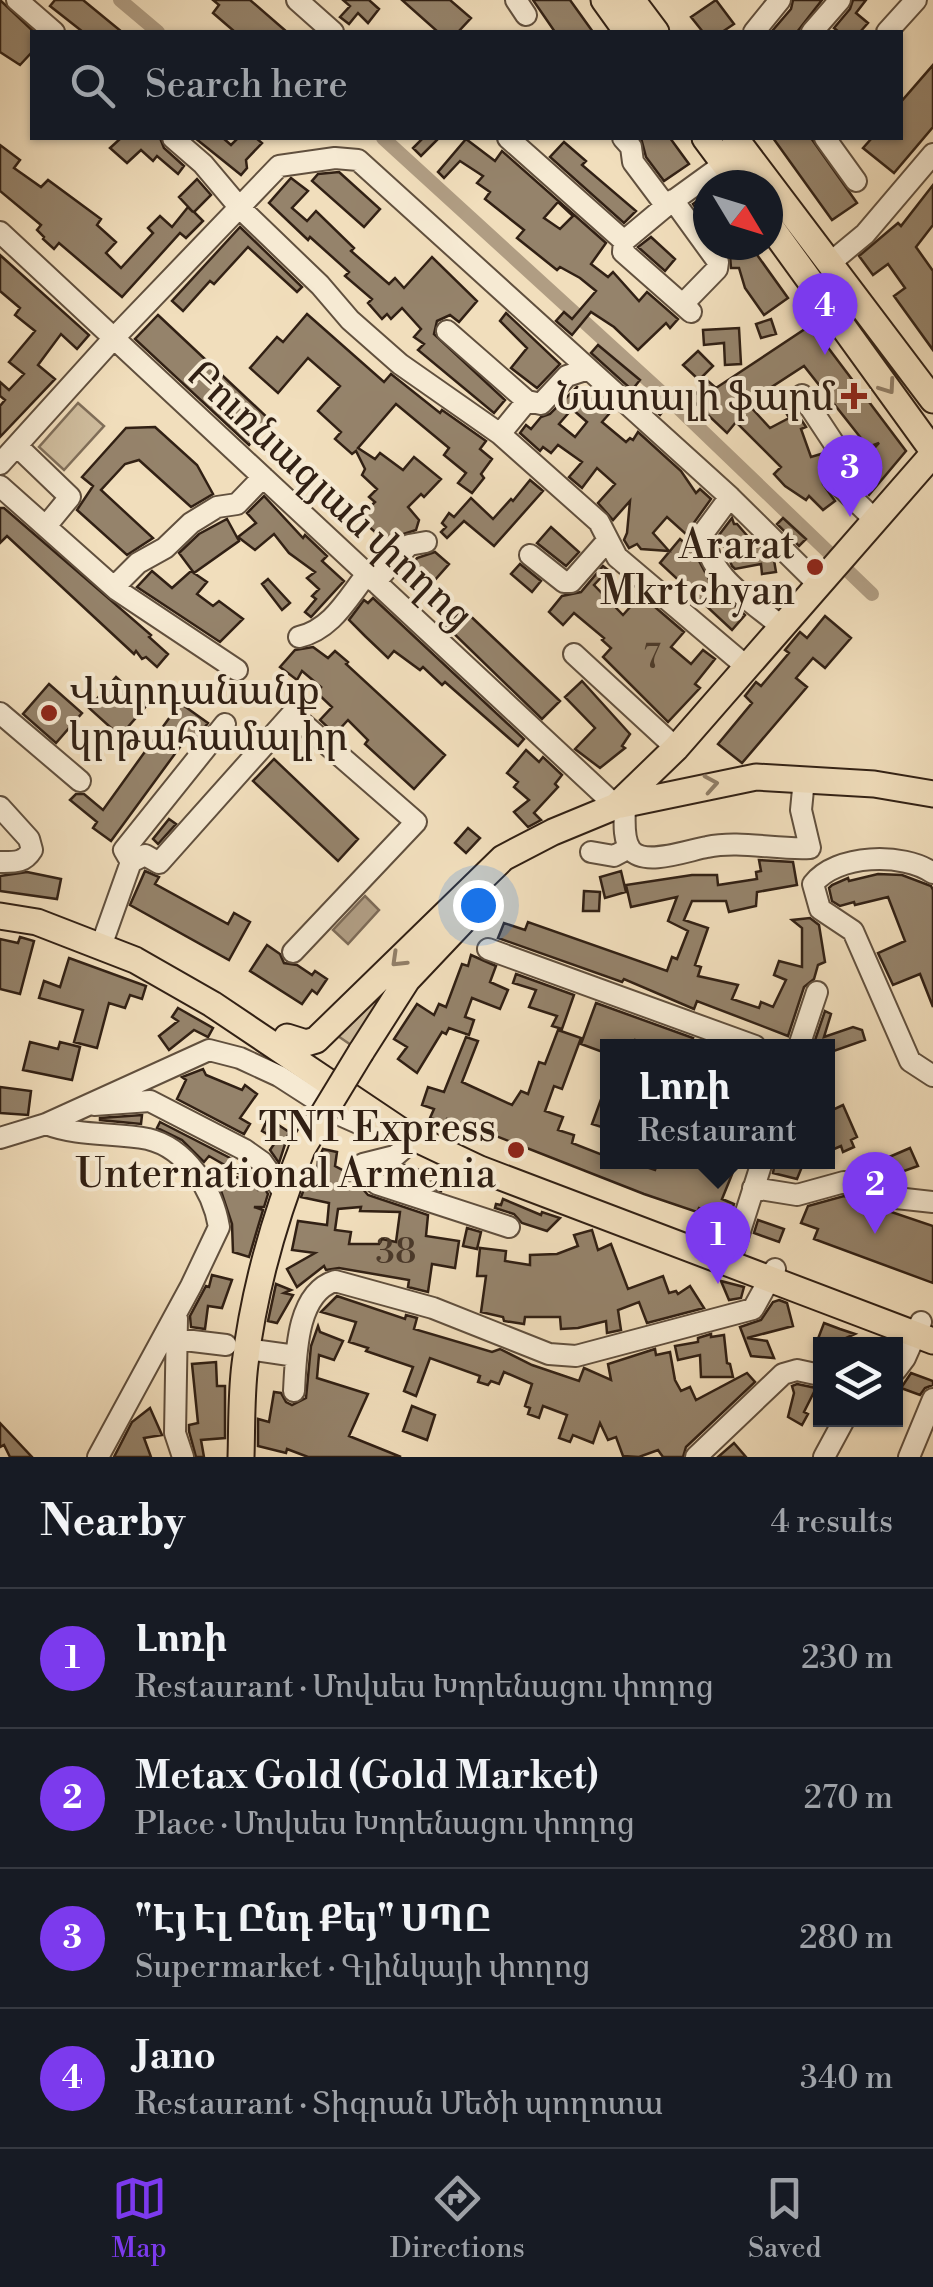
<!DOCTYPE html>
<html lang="en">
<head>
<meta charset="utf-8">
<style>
  :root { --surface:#171b24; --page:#242831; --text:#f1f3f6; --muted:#9ea1a6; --line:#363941; --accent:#7c3aed }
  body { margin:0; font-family:"Libre Bodoni","Noto Serif Armenian",serif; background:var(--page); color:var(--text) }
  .controls { position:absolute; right:30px; bottom:30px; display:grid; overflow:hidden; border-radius:0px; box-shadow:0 2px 8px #0004 }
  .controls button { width:90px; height:90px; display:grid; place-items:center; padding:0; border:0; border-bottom:2px solid var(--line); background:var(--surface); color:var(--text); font:50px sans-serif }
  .compass { position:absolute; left:693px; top:170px; width:90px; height:90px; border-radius:50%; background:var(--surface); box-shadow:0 2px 8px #0004; rotate:128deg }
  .you { position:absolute; left:478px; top:905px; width:35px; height:35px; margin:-25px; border:8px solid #fff; border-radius:50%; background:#1a73e8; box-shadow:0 0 0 15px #1a73e833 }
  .badge { display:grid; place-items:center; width:65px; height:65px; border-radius:50%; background:var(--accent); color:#fff; font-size:32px; font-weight:700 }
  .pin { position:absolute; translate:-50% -82px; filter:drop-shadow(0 2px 5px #0008) }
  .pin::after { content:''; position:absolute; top:52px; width:35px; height:30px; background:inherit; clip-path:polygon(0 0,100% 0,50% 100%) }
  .popup { position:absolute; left:600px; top:1039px; width:235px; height:130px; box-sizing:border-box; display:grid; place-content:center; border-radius:0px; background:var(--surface); filter:drop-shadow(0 2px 8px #0005); font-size:32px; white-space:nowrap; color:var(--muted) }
  .popup b { font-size:38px; color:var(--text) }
  .popup::after { content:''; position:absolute; left:50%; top:100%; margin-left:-20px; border:20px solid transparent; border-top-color:var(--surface) }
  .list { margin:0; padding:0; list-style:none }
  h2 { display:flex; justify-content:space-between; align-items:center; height:130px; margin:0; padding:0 40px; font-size:42px }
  h2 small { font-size:32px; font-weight:400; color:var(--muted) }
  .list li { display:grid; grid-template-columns:65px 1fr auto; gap:30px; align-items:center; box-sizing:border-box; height:140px; padding:0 40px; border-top:2px solid var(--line) }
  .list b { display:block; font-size:38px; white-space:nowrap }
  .list p { margin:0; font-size:32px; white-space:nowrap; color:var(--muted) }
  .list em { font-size:32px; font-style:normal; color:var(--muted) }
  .icon { flex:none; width:55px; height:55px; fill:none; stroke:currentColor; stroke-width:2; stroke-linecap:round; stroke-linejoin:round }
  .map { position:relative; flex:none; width:933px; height:1457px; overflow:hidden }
  .search { position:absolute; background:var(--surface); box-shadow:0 2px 8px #0004; left:30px; right:30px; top:30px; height:110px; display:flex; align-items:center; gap:25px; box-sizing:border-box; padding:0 35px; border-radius:0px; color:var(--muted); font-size:38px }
  .sheet { height:690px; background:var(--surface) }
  nav { display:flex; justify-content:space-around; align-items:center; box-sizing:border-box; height:140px; border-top:2px solid var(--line); background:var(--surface); font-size:28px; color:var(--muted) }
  nav a { display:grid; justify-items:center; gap:5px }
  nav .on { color:var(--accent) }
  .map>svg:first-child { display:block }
  .green { fill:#d0be9f; stroke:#806f5a; stroke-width:2.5 }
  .water { fill:#b09d83; stroke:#7d6b57; stroke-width:2.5 }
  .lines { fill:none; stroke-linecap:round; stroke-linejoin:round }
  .canal { stroke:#b09d83; stroke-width:14 }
  .building { fill:#95836b; stroke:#312014; stroke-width:2.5; fill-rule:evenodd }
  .minor-casing { stroke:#61503e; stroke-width:24 }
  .major-casing { stroke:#312014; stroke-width:29 }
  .minor { stroke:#f6ead3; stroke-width:20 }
  .major { stroke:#f1debc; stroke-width:25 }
  .major-bridge-casing { stroke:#312014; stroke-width:29; stroke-linecap:butt }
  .major-bridge { stroke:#f1debc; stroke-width:25 }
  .oneway { stroke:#917f68 }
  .poi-dot { fill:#8f2418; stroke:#f6ead3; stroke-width:4 }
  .labels { text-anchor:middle; stroke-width:8; stroke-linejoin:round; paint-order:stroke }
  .number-label { font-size:35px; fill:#4a392a }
  .poi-label { font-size:40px; fill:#312014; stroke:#f6ead3; text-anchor:end }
  .street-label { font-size:40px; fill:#312014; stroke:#f6ead3 }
</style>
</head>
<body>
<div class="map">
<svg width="933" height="1457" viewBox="0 0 933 1457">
  <rect width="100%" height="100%" fill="#f1debc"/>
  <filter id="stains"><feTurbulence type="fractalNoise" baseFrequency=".002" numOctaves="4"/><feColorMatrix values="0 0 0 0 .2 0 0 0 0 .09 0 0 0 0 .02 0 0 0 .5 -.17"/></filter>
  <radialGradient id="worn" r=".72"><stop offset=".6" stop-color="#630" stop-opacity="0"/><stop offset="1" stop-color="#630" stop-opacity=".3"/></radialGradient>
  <path class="green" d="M78,403L104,426L64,470L39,447Z
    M400,966L354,1047L335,1034Z"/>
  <path class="water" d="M365,896L379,910L348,944L333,930Z"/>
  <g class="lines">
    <path class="canal" d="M120,0L158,32
      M383,138L672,402L872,594"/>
  </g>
  <path class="building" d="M0,0L34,32L32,52L20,65L0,52Z
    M55,0H83L122,32H83L50,6Z
    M213,0H250L287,32H235L213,13L219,5Z
    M343,0H369L379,9L368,23L358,13L349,24L340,17L350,6Z
    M402,0H450L471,18L458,32H438Z
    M533,0H570L593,32H555Z
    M716,0L734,24L722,32H703L691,17Z
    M793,0H822L797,32H776L773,30L791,9Z
    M853,0H866L856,13L868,23L860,32H839L834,28L850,9Z
    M933,65V127L894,173L863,148L872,138H900V103Z
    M121,138H160L164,148L184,166L178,174L157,156L153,161L141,150L127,163L110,148Z
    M195,138H223L231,145L238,138H256L262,143L246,160L247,168L241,175Z
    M423,138H439L421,156L413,148Z
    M641,138H670L689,164L664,181L646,157Z
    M773,138H811L857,203L832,220Z
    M466,139L495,161L502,151L606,243L591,264L608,277L613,272L639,301L647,292L678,319L670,328L666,323L638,350L614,327L591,312L572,335L556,321L564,312L572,319L596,291L580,278L560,267L557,270L517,238L524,230L485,199L490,192L477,183L483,176L460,161L444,178L438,172ZM558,202L573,216L560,229L544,218Z
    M564,142L586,161L582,165L636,211L624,223L550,157Z
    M0,145L20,160L14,168L41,187L48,180L101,219L97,225L116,242L106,253L121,268L153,233L148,228L160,216L172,227L188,207L193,212L179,197L197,179L211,195L194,212L203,221L186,238L180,233L122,297L59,243L54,249L43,239L44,237L37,230L41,225L0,191Z
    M339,172L380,209L364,227L312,181L318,174Z
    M291,178L308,191L292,208L307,221L316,211L354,248L351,251L389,284L395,278L404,288L432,257L477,301L459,322L450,315L437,321L434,334L505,400L494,413L418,350L424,344L414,337L421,329L402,308L391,319L387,314L382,319L368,303L372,299L345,276L349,272L310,237L308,240L269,203Z
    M933,185V225L916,247L933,271V350L894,296L905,288L888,264L873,275L859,256L898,223L901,226Z
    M708,193V225L693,204Z
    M240,227L302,287L297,292L248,247L214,284L210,281L183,311L172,301Z
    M651,237L675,259L665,271L638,247Z
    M723,245H750L788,298L764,315L745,288L739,268H731L730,255Z
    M0,255L89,335L77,349L61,334L38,365L55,379L0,437V406L5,400L0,396V382L9,390L24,374L9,362L35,331L15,315L20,308L0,291Z
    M506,313L560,364L537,388L511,368L527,348L500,321Z
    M307,314L384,382L391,374L440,413L442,410L486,441L480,449L492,459L481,474L484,478L472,493L458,483L466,473L444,455L449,448L396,404L358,448L375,459L380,453L403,470L414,457L441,479L424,497L421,494L408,507L419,520L416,530L400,535L390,545L359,518L375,502L369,497L377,489L362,475L365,469L356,451L352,454L335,439L341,432L318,411L340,386L308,358L278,393L250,368L277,337L283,342Z
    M158,315L271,421L249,445L135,339Z
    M771,319L776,334L761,338L756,324Z
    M811,325L906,451L869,495L863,489L877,470L858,484L850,475L879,443L868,447L804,366L747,403L770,428L789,418L784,409L791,404L806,427L801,429L811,457L821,454L823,484L835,501L823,510L809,496L806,500L785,486L774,474L781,467L736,422L727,433L691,399L708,381L716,388Z
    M739,328L741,364L725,365L724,343L704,345L703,330Z
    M598,345L640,380L632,390L591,353Z
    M698,351L713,366L699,380L683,365Z
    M577,387L609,414L602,422L626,442L630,438L633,440L638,432L681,471L696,493L700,489L711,499L693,524L688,536L667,517L653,533L669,551L641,549L637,544L629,548L624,540L627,533L630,501L613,520L598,503L615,484L597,468L582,488L569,477L582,462L558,445L551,453L543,447L540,451L520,433L526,425L531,429L541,417L550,414ZM572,409L587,422L575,437L559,424Z
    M656,393L669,404L660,415L647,403Z
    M155,427L197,465L213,494L191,507L139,460L125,464L101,490L153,538L127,555L77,510L93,486L82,477L126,428Z
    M530,480L543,491L494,546L464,521L447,538L441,532L446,527L442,523L449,513L454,517L471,498L493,519L511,499L513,501Z
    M264,496L303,538L305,535L327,556L322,561L344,581L311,617L305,612L316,599L312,596L319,589L307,578L315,572L289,553L274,534L255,550L238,537L256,523L247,513Z
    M0,508H4L151,635L149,637L168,654L157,667L146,657L142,659L136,651L134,654L7,536L0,543Z
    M732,518L734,524H737L757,547L759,545L774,560L776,572L762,574L761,564L735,569L732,566L719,535Z
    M783,518L806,539L799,546L777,524Z
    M227,519L239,541L194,573L179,553L199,534Z
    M551,527L579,552L566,566L537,543Z
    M680,539L693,550L711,583L745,615L732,630L660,563Z
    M435,552L449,564L434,581L414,563L417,558Z
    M520,564L541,581L532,592L511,574Z
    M603,566L608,570L594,585L623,615L641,595L684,632L671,647L691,664L703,650L715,659L695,684L700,688L668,722L603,657L611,648L602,640L604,638L574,613L563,625L549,612L562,596L581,592Z
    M152,571L172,588L191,571L207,582L197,594L213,606L219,601L243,619L220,642L137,587Z
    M268,579L290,603L282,610L262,584Z
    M373,598L524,739L518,746L445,682L442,685L423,667L420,670L394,651L388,658L365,636L349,620L364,600L368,603Z
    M462,608L560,701L542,719L446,626Z
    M825,616L851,638L825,668L813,658L796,678L807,687L742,763L718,744L752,703L745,696L756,682L761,686L789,653L785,650L800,632L807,638Z
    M313,647L328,658L335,651L348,662L346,664L445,755L414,789L365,744L368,740L348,720L335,734L320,720L332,707L316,692L321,687L302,671L297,680L280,667L295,650Z
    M116,677L147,705L120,736L89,708Z
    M582,681L630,734L622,746L625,748L600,768L575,749L595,728L565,697Z
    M49,684L82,713L56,743L23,714Z
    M180,703L208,723L194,741L188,736L111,841L93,828L97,822L70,800L76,794H84L103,810Z
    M526,750L539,762L543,757L562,775L555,784L558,787L534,813L541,820L528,827L514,812L529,800L514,787L518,782L507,773Z
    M274,759L358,839L338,861L253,781Z
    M169,819L176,824L158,844L153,839Z
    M468,828L480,838L466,853L455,843Z
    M759,860L793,862L797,885L757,892L756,906L729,912L726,901H692L684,920L708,928L695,965L701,967L698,976L738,985L732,999L759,1008L761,1002L773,1007L786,980L774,975L779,961L802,967V928L792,920L810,918L819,925L825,962L818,965L814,979L804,987L788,1036L697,1001L694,1009L624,979L622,982L498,938L504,923L525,930L528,922L667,971L672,957L677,959L688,931L668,921L677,897L631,907L626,885L692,875H717L718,885L757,879L756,872L761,871Z
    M145,871L159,877L155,884L228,924L234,913L250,922L229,960L130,905Z
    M621,871L626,892L605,898L600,877Z
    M27,872L61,879L57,899L0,891V876Z
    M878,874L902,875L931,886L933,890V1007L920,974L893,985L878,953L905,941L888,897L855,905L854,902L840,906L832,901L829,888L832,885L848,878L849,881Z
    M584,891L600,892L599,911H583Z
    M20,937L34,941L20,994L0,989V939L18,943Z
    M267,945L280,954L284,963L297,965L312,975L315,971L327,979L317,994L312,990L302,1004L250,971Z
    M471,955L496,966L490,982L508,990L500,1009L472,998L465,1017L474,1020L469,1035L449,1028L446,1034L442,1032L417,1073L398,1059L407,1047L394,1039L417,1004L434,1015L439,1004L446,1007L462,964L468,966Z
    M69,958L146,986L142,999L130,995L125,1008L109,1003L97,1048L74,1042L83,1010L39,998L44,981L60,987Z
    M516,974L574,995L562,1029L552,1026L557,1016L529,1007L536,990L513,983Z
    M596,1003L693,1038L690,1046H659L635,1040L633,1046H608V1054L581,1044Z
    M178,1008L213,1028L208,1037L194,1030L169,1050L159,1036L178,1021L172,1017Z
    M825,1011L831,1014L824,1037L853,1027L862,1030L865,1040L828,1053V1046H813Z
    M558,1030L581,1038L562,1089L554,1086L545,1111L563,1117L558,1130L574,1135L572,1143L608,1157V1162H631L655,1170L658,1162L682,1166L684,1162H737L722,1199L734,1204L729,1220L699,1208L697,1212L644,1194L473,1127L447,1119L445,1123L430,1118L434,1109L422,1105L428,1087L444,1092L466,1037L478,1041L462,1082L512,1105L521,1091L528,1094L539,1062L545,1064Z
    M30,1042L58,1049L60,1042L80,1047L72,1080L23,1070Z
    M203,1069L206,1075L242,1090L245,1085L257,1094L240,1118L250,1124L244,1134L177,1099L186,1080L182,1077Z
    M607,1083H608V1129L592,1124Z
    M0,1087L31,1091L28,1115L0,1113Z
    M843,1105L857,1137L851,1140L854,1147L843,1152L841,1146L834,1149L828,1134V1112Z
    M142,1115L141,1124L100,1120V1118Z
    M268,1118L289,1132L279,1163L270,1150L277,1140L262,1131Z
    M160,1122L234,1160L230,1168L209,1156L204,1162L182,1140L157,1128Z
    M910,1148L918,1166L879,1180L873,1164Z
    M323,1149L337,1152L335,1166L350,1174L368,1195L428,1215L426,1236L459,1241L455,1268L432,1264L428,1292L408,1287L409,1280L339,1268L326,1270L324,1266L297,1287L287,1269L315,1253L292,1250L298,1221L327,1225L329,1203L301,1197L304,1189L316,1188L318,1160ZM361,1207L360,1211L400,1212L396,1242L382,1239L379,1244H349L351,1232L335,1230L338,1209Z
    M775,1162L803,1164L797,1179L773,1173Z
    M243,1165L253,1173L249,1175L258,1190L265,1189L268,1194L264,1207H254L263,1210L249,1257L233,1252L232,1224L218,1182L243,1176L232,1169Z
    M405,1165L440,1177L443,1180L441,1191L387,1172Z
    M844,1196L933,1226V1283L814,1239L818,1229L801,1223L808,1206Z
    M503,1199L541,1215L542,1212L560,1218L547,1231L522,1223L514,1214L495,1208L496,1204L501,1205Z
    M758,1220L784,1229L779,1242L754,1233Z
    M467,1228L481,1232L477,1249L463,1246Z
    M592,1230L598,1250L611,1244L628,1289L663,1276L669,1293L676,1291L678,1294L690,1286L704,1308L647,1323L639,1302L618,1310L621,1330L607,1333L606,1321L578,1328L561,1329L560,1317H525L524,1324L504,1321L503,1317L481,1312L486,1276H477L480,1248L506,1251L505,1261L530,1265V1255L557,1254L578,1246L574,1235Z
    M212,1275L232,1280L222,1308L208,1306L205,1329L191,1327L190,1316L206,1286L209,1287Z
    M721,1281L744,1287L741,1298L729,1300Z
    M276,1284L291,1290L284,1293L293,1295L277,1323L268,1321Z
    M337,1296L405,1319L406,1315L417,1318L414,1329L492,1352L500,1349L532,1365L579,1381L584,1368L611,1380L608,1364L655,1349L656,1355L670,1352L675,1380L681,1391L690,1387L696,1400L747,1373L755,1382L686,1447L683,1457H663L658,1450L639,1457L623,1456L616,1437L608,1440L600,1423L593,1443L573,1435L570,1442L559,1438L567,1415L543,1406L539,1418L528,1414L530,1408L525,1406L532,1384L504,1372L499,1384L491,1381L488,1385L478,1382L480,1376L430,1358L416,1396L404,1391L413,1367L366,1351L368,1348L349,1342L356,1322L321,1312Z
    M779,1300L787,1303L793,1326L747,1338L767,1341L774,1358L751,1356L740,1327L761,1320L773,1302Z
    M824,1323L840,1329L855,1334L846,1338L843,1344H816Z
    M318,1326L320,1332L343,1341L334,1360L319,1355L317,1378L368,1394L349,1436L401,1457H308L287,1449L286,1453L258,1446V1419L269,1422L274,1392L281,1393L286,1402L292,1405L306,1398L311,1346Z
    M711,1334V1337L724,1335L727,1363L730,1364L733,1377H701L700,1355L678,1360L675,1346L698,1342V1338Z
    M216,1362L217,1386H225V1438L201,1440L204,1457H196L189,1431V1425L198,1423L192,1364Z
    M911,1373L933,1381V1385L925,1388L920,1395L901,1388Z
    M797,1384L816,1388L804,1412L808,1414L802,1425L788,1417L794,1393L792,1386Z
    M412,1406L435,1415L427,1440L403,1431Z
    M150,1408L162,1435L144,1438L151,1457H114L132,1422Z
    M0,1423L32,1457H10L4,1445L0,1447Z
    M734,1443L746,1457H718Z"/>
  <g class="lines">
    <g class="minor-casing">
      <path id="minor" d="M17,0L54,32
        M297,0L333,32
        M516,0L526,15
        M754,32L780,0
        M812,32L840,0
        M887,32L916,0
        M173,138L203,164L240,208L320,285L350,320L400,364L500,434L599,522L617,557L747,667
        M508,138L624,241L666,206L724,164
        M623,138L631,147L633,162L666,206
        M825,138L856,181
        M673,200L718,262L717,269L683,304
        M0,232L616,806
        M624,241L623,252L691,312
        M830,263L865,234L933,154
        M447,331L527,401
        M802,395L835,445L836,482L875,520
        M500,434L527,401L541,404L567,376L588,369
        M18,447L70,497L46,526
        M0,464L113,339L279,166L335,158L358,160L730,497L819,585
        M0,486L117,590L237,670
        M730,497L704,532C707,576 750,600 782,627
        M530,555L564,582H571L608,540
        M375,582L409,545L426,542
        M114,587L138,563L165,548L191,523L217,507L237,504L263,477
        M299,637C332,629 347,599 367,574
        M574,654L676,748
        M0,713L80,781
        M625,804C625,817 622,839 631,850C645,867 689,850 707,847C739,840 777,850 810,848L801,810L804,779
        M0,807L29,839L32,850C24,863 15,862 0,862
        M591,852L614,856L629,848
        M131,862L145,855L159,863L292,714L416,822L293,952
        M933,873C903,852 836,854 813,884L820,909L853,931L910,1061L933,1076
        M105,935L131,862L124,850L225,724
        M488,949L755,1046
        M799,1046L817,992
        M94,1105L150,1101L245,1150L262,1162L284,1193
        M46,1124C80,1137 113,1132 148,1139C186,1148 213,1190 219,1227L191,1286L98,1457
        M0,1138L46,1124L209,1050L240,1058L279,1076L338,1114L374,1130L404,1133L402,1150L395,1156L363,1164L364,1172L377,1184L509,1227
        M753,1188L797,1195L844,1182L887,1197L933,1202
        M733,1253L762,1162
        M177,1318L175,1433L183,1457
        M176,1339L226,1345
        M247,1349L296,1356
        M896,1370L905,1358L921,1322
        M294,1391C296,1356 296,1293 335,1281L433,1308L549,1354L576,1356L753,1309L775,1269
        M696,1457L783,1374L797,1370L820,1375
        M824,1457L844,1420
        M909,1457L933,1399"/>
    </g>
    <g class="major-casing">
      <path id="major" d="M604,0L627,32
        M632,0L656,32
        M705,138L740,185
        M735,138L933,400
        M768,223L933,451
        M621,805L756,777L874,784L933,794
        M0,916L37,922L135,960L212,1004L404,1133L480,1169L933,1341
        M287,1037L306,1043L316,1040L503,858L553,832L616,806L676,748L933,454
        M361,1052L407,980L478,905
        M241,1457C242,1426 241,1395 245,1364C254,1289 274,1219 302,1149"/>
    </g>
    <use href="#minor" class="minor"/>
    <use href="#major" class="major"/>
    <g class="major-bridge-casing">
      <path id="major-bridge" d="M302,1149L361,1052"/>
    </g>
    <use href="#major-bridge" class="major-bridge"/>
  </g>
  <defs><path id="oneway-chevron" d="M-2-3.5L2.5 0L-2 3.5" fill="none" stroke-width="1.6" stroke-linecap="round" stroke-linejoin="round" transform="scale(2.5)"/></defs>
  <g class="oneway">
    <use href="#oneway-chevron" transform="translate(888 387) rotate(55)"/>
    <use href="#oneway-chevron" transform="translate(711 784) rotate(-10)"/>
    <use href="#oneway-chevron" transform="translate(398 960) rotate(136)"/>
  </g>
  <g class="poi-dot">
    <path d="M849 381h10v10h10v10h-10v10h-10v-10h-10v-10h10z"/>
    <circle cx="815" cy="567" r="10"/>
    <circle cx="49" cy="713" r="10"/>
    <circle cx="516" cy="1150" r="10"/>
  </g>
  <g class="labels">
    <g class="number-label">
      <text x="652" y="668">7</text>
      <text x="396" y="1263">38</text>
    </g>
    <g class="poi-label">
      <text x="834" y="410">Նատալի ֆարմ</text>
      <text x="795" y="558">Ararat<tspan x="795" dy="46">Mkrtchyan</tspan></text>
      <text x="69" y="704" text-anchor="start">Վարդանանք<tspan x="69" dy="46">կրթահամալիր</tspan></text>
      <text x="496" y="1141">TNT Express<tspan x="496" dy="46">Unternational Armenia</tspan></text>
    </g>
    <g class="street-label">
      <text transform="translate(331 494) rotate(43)" y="14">Բուռնազյան փողոց</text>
    </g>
  </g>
  <rect width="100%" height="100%" filter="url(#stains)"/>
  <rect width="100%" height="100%" fill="url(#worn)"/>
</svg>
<div class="controls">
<button><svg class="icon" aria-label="layers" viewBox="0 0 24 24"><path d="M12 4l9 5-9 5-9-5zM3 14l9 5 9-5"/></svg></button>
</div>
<svg class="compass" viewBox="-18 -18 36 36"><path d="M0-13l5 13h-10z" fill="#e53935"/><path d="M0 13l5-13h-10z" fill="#9ea1a6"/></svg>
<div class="you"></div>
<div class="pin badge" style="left:718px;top:1284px">1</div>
<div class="popup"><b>Լոռի</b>Restaurant</div>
<div class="pin badge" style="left:875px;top:1234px">2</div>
<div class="pin badge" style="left:850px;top:517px">3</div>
<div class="pin badge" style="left:825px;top:355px">4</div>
<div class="search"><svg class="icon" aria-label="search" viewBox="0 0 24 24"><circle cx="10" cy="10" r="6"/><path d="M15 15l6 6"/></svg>Search here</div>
</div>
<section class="sheet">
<h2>Nearby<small>4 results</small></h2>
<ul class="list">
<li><span class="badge">1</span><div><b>Լոռի</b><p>Restaurant · Մովսես Խորենացու փողոց</p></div><em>230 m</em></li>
<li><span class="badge">2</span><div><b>Metax Gold (Gold Market)</b><p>Place · Մովսես Խորենացու փողոց</p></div><em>270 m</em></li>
<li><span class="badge">3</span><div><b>&quot;Էյ Էլ Ընդ Քեյ&quot; ՍՊԸ</b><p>Supermarket · Գլինկայի փողոց</p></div><em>280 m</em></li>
<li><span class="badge">4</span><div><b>Jano</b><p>Restaurant · Տիգրան Մեծի պողոտա</p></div><em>340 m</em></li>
</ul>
</section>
<nav>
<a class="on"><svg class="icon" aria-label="map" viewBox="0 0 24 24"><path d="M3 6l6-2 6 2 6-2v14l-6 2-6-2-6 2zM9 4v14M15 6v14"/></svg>Map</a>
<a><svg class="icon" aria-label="directions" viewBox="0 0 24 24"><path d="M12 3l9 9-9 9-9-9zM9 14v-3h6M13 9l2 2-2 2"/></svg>Directions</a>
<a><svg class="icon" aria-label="saved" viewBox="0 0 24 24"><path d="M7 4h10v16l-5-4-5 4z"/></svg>Saved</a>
</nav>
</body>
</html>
